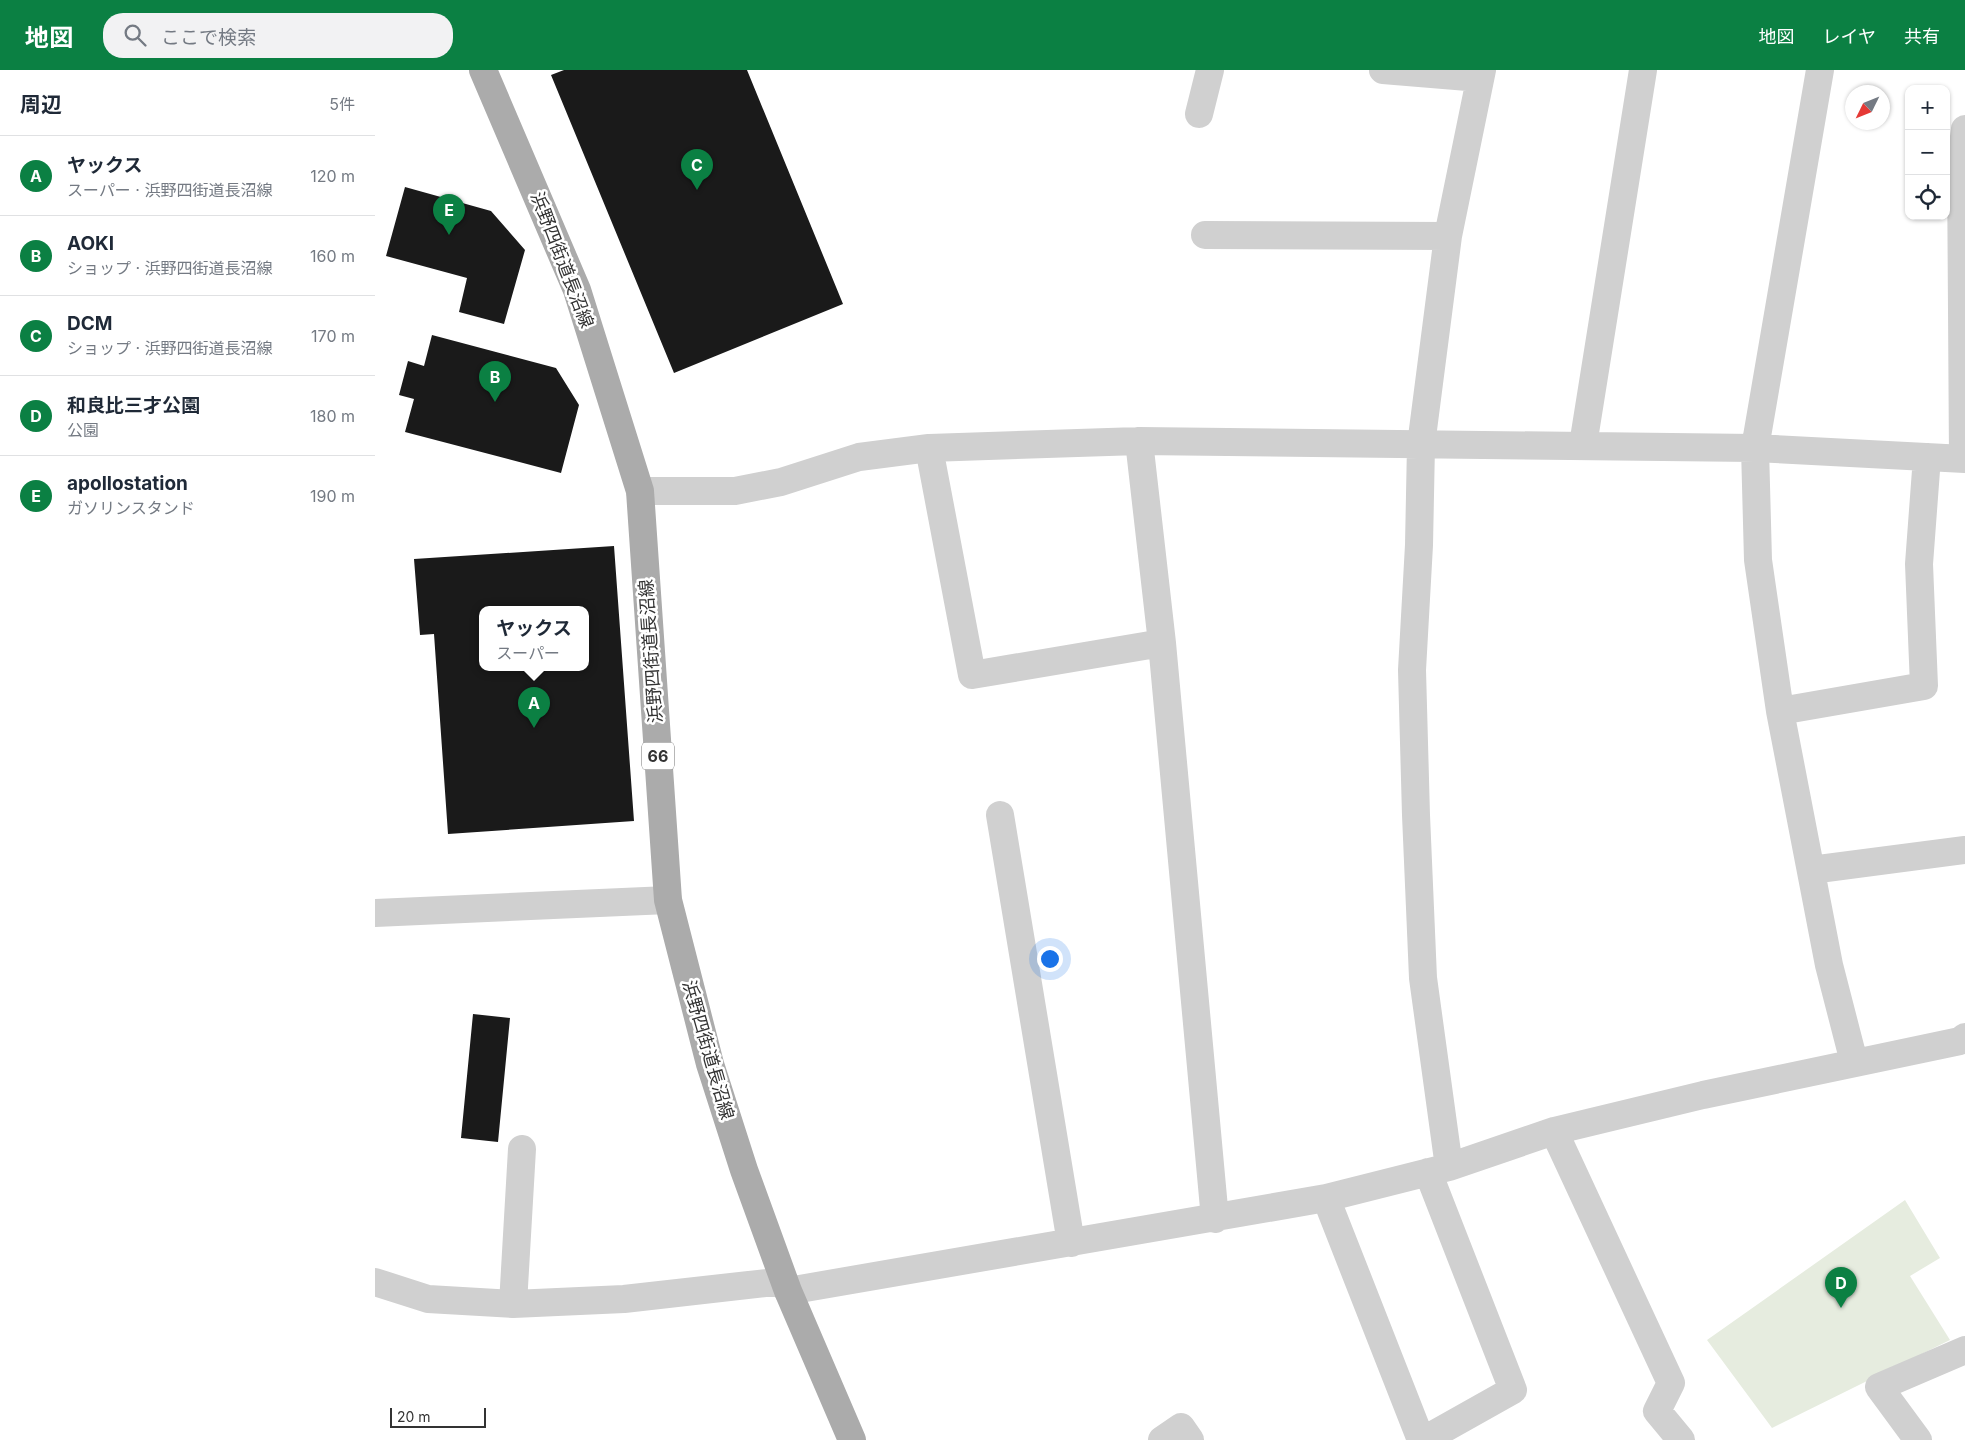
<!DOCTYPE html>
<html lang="ja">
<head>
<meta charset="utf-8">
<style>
  :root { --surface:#fff; --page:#f2f2f3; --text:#1f2937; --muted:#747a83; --line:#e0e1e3; --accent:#0b8043 }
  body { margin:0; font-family:Inter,"Noto Sans JP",sans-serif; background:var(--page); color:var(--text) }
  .controls { position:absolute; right:15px; top:15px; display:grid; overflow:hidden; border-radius:10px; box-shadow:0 1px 4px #0004 }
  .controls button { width:45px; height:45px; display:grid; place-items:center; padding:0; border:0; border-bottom:1px solid var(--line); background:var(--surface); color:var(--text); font:25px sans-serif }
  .compass { position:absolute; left:1470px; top:15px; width:45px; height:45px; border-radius:50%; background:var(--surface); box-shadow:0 1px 4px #0004; rotate:227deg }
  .scale { position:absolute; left:15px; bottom:12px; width:96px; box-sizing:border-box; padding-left:5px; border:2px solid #333; border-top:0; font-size:14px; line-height:18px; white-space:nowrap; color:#333; -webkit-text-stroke:4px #fff; paint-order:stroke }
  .you { position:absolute; left:674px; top:888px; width:18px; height:18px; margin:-12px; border:4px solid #fff; border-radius:50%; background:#1a73e8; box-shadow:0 0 0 8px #1a73e833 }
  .badge { display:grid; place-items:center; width:32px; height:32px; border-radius:50%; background:var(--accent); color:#fff; font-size:16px; font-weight:700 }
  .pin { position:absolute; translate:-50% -41px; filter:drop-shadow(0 1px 2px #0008) }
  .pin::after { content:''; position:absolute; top:26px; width:18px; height:15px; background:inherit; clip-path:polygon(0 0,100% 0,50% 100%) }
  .popup { position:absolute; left:104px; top:536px; width:110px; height:65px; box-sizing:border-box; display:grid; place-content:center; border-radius:10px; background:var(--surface); filter:drop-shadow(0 1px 4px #0005); font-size:16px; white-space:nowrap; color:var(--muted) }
  .popup b { font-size:19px; color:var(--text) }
  .popup::after { content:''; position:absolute; left:50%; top:100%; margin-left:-10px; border:10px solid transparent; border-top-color:var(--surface) }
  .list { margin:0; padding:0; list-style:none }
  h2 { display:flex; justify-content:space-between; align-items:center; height:65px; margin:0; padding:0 20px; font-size:21px }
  h2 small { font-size:16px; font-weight:400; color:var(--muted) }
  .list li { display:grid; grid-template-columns:32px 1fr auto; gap:15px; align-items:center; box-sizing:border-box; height:80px; padding:0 20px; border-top:1px solid var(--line) }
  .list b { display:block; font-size:19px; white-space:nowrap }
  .list p { margin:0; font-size:16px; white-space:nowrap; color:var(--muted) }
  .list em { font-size:16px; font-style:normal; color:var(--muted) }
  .icon { flex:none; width:28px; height:28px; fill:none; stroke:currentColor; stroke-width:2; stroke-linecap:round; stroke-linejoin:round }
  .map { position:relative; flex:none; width:1590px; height:1370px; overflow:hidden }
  header { display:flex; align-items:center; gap:30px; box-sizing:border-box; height:70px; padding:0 25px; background:var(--accent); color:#fff }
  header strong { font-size:24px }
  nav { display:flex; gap:28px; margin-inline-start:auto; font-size:18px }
  .search { width:350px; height:45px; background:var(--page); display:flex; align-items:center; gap:12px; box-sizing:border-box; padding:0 18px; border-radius:20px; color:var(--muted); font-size:19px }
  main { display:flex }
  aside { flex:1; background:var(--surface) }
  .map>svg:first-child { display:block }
  .green { fill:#e6ecdf }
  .building { fill:#1a1a1a; fill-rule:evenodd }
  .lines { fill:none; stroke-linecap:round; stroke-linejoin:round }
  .minor { stroke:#d0d0d0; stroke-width:28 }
  .major { stroke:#ababab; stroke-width:28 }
  .labels { text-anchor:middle; stroke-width:5; stroke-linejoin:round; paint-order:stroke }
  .shield { fill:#fff; stroke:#707070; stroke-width:1 }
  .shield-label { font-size:16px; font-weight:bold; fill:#333 }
  .street-label { font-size:18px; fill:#333; stroke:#fff }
</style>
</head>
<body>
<header>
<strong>地図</strong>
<div class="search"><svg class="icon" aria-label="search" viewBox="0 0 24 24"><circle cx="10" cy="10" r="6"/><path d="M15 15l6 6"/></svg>ここで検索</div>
<nav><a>地図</a><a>レイヤ</a><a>共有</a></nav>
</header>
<main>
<aside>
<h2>周辺<small>5件</small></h2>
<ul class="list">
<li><span class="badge">A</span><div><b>ヤックス</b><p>スーパー · 浜野四街道長沼線</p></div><em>120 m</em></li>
<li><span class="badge">B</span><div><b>AOKI</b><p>ショップ · 浜野四街道長沼線</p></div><em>160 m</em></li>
<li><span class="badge">C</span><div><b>DCM</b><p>ショップ · 浜野四街道長沼線</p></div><em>170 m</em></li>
<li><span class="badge">D</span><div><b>和良比三才公園</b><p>公園</p></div><em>180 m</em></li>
<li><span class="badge">E</span><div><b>apollostation</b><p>ガソリンスタンド</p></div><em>190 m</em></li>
</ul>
</aside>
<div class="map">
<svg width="1590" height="1370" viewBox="0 0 1590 1370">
  <rect width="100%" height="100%" fill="#fff"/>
  <path class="green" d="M1530,1130L1565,1188L1535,1206L1575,1270L1397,1358L1332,1270Z"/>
  <path class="building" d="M189,0H372L468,234L299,303L176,5Z
    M30,117L116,141L150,180L129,254L84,242L92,208L11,186Z
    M57,265L181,298L204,335L186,403L30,362L39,329L24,325L33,291L49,296Z
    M239,476L259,751L73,764L59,564L45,565L39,489ZM108,539H210V597H108Z
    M98,944L135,948L123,1072L86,1068Z"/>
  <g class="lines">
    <path class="minor" d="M1008,0L1105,8
      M1445,0L1380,378L1383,490L1405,641L1454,895L1479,992
      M824,44L835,0
      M830,165L1073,166
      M764,371L787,573L840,1149
      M1208,375L1268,0
      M554,378L597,605L787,573
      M1588,389L1586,91L1590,59
      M265,421H360L406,412L484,387L554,378L764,371L1380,378L1590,389
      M1405,641L1549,616L1544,494L1552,387
      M625,745L696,1173
      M1436,800L1590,780
      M0,843L293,830
      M1179,1061L1296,1313L1282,1341L1306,1370
      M1074,1097L1048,908L1041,745L1037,600L1044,475L1046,375L1073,166L1107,0
      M951,1128L1046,1370
      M0,1212L53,1229L138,1234L249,1229L409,1211
      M413,1221L951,1128L1074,1097L1179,1061L1328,1025L1585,971L1590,967
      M138,1234L147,1079
      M787,1370L806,1357L815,1370
      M1049,1370L1138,1320L1053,1102
      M1543,1370L1504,1317L1590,1280"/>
    <path class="major" d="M108,0L202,220L265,421L293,830L335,994L369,1100L413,1221L477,1370"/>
  </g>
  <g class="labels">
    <rect class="shield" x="267" y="672.5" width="32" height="27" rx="4"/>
    <g class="shield-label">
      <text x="283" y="692">66</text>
    </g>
    <g class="street-label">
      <text transform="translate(187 190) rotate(69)" y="6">浜野四街道長沼線</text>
      <text transform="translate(276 581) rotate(-94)" y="6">浜野四街道長沼線</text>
      <text transform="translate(333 980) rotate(74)" y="6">浜野四街道長沼線</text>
    </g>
  </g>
</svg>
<div class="controls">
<button>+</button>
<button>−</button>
<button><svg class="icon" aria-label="locate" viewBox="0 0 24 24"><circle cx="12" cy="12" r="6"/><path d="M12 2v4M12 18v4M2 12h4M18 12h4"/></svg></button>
</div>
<svg class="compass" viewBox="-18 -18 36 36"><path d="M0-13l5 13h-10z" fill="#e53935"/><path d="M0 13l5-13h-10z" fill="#747a83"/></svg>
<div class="scale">20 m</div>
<div class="you"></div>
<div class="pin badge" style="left:159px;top:658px">A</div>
<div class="popup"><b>ヤックス</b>スーパー</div>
<div class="pin badge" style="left:120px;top:332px">B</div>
<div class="pin badge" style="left:322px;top:120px">C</div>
<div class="pin badge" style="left:1466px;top:1238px">D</div>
<div class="pin badge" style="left:74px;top:165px">E</div>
</div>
</main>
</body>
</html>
